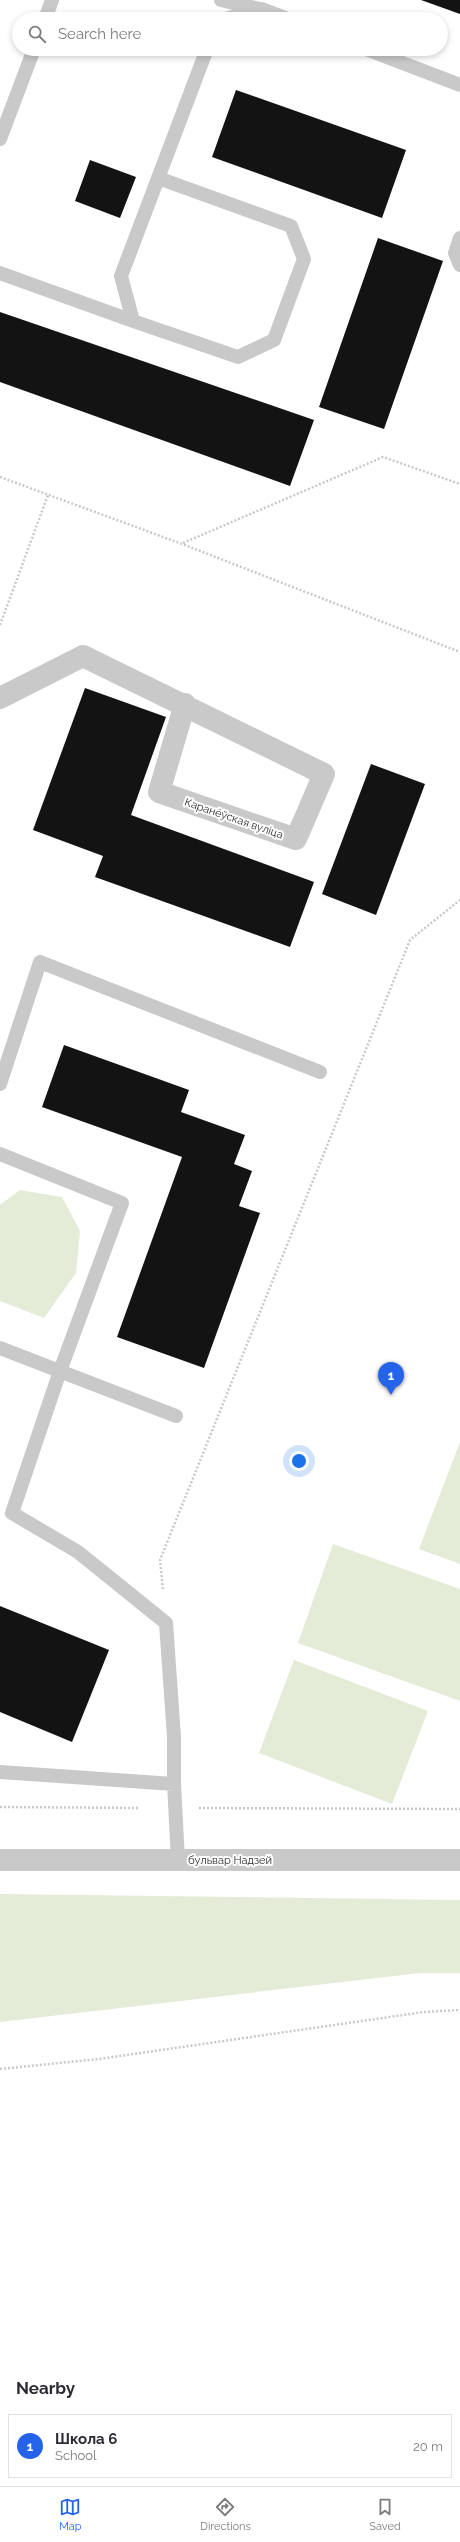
<!DOCTYPE html>
<html lang="en">
<head>
<meta charset="utf-8">
<style>
  :root { --surface:#fff; --page:#f7f7f7; --text:#2b2b33; --muted:#7c7c81; --line:#e1e1e2; --accent:#2563eb }
  body { margin:0; font-family:Raleway,sans-serif; background:var(--page); color:var(--text) }
  .you { position:absolute; left:299px; top:1461px; width:14px; height:14px; margin:-10px; border:3px solid #fff; border-radius:50%; background:#1a73e8; box-shadow:0 0 0 6px #1a73e833 }
  .badge { display:grid; place-items:center; width:26px; height:26px; border-radius:50%; background:var(--accent); color:#fff; font-size:13px; font-weight:700 }
  .pin { position:absolute; translate:-50% -33px; filter:drop-shadow(0 1px 2px #0008) }
  .pin::after { content:''; position:absolute; top:21px; width:14px; height:12px; background:inherit; clip-path:polygon(0 0,100% 0,50% 100%) }
  .list { margin:0; padding:0; list-style:none }
  h2 { display:flex; justify-content:space-between; align-items:center; height:52px; margin:0; padding:0 16px; font-size:17px }
  h2 small { font-size:13px; font-weight:400; color:var(--muted) }
  .list li { display:grid; grid-template-columns:26px 1fr auto; gap:12px; align-items:center; box-sizing:border-box; height:64px; margin:0 8px 8px; padding:0 8px; border:1px solid var(--line); border-radius:0px }
  .list b { display:block; font-size:15px; white-space:nowrap }
  .list p { margin:0; font-size:13px; white-space:nowrap; color:var(--muted) }
  .list em { font-size:13px; font-style:normal; color:var(--muted) }
  .icon { flex:none; width:22px; height:22px; fill:none; stroke:currentColor; stroke-width:2; stroke-linecap:round; stroke-linejoin:round }
  .map { position:relative; flex:none; width:460px; height:2362px; overflow:hidden }
  .search { position:absolute; background:var(--surface); box-shadow:0 2px 6px #0003; left:12px; right:12px; top:12px; height:44px; display:flex; align-items:center; gap:10px; box-sizing:border-box; padding:0 14px; border-radius:22px; color:var(--muted); font-size:15px }
  .sheet { height:124px; background:var(--surface) }
  nav { display:flex; justify-content:space-around; align-items:center; box-sizing:border-box; height:56px; border-top:1px solid var(--line); background:var(--surface); font-size:11px; color:var(--muted) }
  nav a { display:grid; justify-items:center; gap:2px }
  nav .on { color:var(--accent) }
  .map>svg:first-child { display:block }
  .green { fill:#e4ecd8 }
  .building { fill:#131313 }
  .lines { fill:none; stroke-linecap:round; stroke-linejoin:round }
  .path { stroke:#c9c9c9; stroke-width:2.5; stroke-dasharray:2 2; stroke-linecap:butt }
  .lane { stroke:#c9c9c9; stroke-width:14 }
  .street { stroke:#c9c9c9; stroke-width:22 }
  .labels { text-anchor:middle; stroke-width:4; stroke-linejoin:round; paint-order:stroke }
  .street-label { font-size:11px; fill:#2c2c2c; stroke:#fff }
</style>
</head>
<body>
<div class="map">
<svg width="460" height="2362" viewBox="0 0 460 2362">
  <rect width="100%" height="100%" fill="#fff"/>
  <path class="green" d="M20,1190L62,1197L80,1231L76,1273L44,1318L0,1301V1205Z
    M460,1442V1564L419,1549Z
    M333,1544L460,1589V1701L298,1643Z
    M294,1660L428,1711L392,1804L259,1753Z
    M0,1894L460,1900V1973H420L0,2022Z"/>
  <path class="building" d="M421,0H460V14Z
    M236,90L406,150L382,218L212,157Z
    M90,160L136,177L120,218L75,201Z
    M378,238L443,261L384,429L319,407Z
    M0,312L314,420L290,486L0,382Z
    M85,688L166,717L131,815L314,882L290,947L95,877L103,856L33,830Z
    M371,764L425,784L376,915L322,894Z
    M64,1045L189,1090L181,1112L245,1135L234,1164L252,1171L239,1206L260,1213L204,1368L117,1337L182,1157L42,1107Z
    M0,1606L109,1650L72,1742L0,1712Z"/>
  <g class="lines">
    <path class="path" d="M0,477L182,544L460,652
      M183,543L383,457L460,484
      M0,625L48,495
      M163,1589L160,1560L410,940L460,900
      M0,1807L138,1808
      M199,1808L460,1809
      M0,2069L99,2059L424,2012L460,2010"/>
    <path class="lane" d="M221,0L260,9
      M45,19L52,0
      M225,19L262,9L288,19
      M366,49L460,85
      M0,139L34,49
      M158,178L291,226L304,259L274,340L238,357L133,321L121,276L207,49
      M460,238L455,253L460,265
      M0,273L133,321
      M0,1084L40,962L320,1072
      M0,1154L122,1203L60,1371L12,1513L78,1552L166,1623L174,1737V1784L178,1860
      M0,1348L176,1416
      M0,1772L174,1784"/>
    <path class="street" d="M0,698L83,656L324,774L296,839L159,792L185,704
      M0,1860H460"/>
  </g>
  <g class="labels">
    <g class="street-label">
      <text transform="translate(234 818) rotate(19)" y="4">Каранёўская вуліца</text>
      <text x="230" y="1864">бульвар Надзей</text>
    </g>
  </g>
</svg>
<div class="you"></div>
<div class="pin badge" style="left:391px;top:1395px">1</div>
<div class="search"><svg class="icon" aria-label="search" viewBox="0 0 24 24"><circle cx="10" cy="10" r="6"/><path d="M15 15l6 6"/></svg>Search here</div>
</div>
<section class="sheet">
<h2>Nearby<small></small></h2>
<ul class="list">
<li><span class="badge">1</span><div><b>Школа 6</b><p>School</p></div><em>20 m</em></li>
</ul>
</section>
<nav>
<a class="on"><svg class="icon" aria-label="map" viewBox="0 0 24 24"><path d="M3 6l6-2 6 2 6-2v14l-6 2-6-2-6 2zM9 4v14M15 6v14"/></svg>Map</a>
<a><svg class="icon" aria-label="directions" viewBox="0 0 24 24"><path d="M12 3l9 9-9 9-9-9zM9 14v-3h6M13 9l2 2-2 2"/></svg>Directions</a>
<a><svg class="icon" aria-label="saved" viewBox="0 0 24 24"><path d="M7 4h10v16l-5-4-5 4z"/></svg>Saved</a>
</nav>
</body>
</html>
